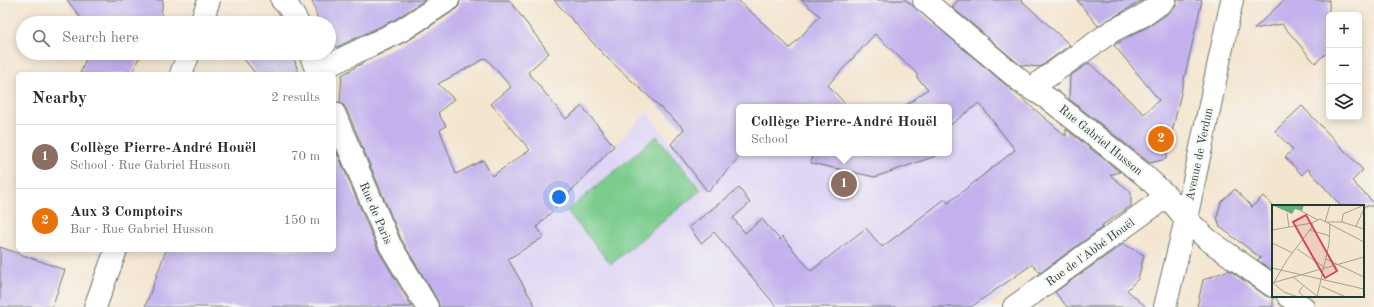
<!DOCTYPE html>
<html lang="en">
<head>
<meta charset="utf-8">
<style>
  :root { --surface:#fff; --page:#f2f2f3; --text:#2b2b33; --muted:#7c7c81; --line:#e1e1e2; --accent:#d1495b }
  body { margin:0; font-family:"Old Standard TT",serif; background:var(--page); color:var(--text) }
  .controls { position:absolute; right:12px; top:12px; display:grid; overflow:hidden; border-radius:6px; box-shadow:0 2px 10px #0003 }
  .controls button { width:36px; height:36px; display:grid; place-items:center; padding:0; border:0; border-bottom:1px solid var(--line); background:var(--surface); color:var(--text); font:20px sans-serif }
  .you { position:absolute; left:559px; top:197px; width:14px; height:14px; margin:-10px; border:3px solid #fff; border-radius:50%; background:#1a73e8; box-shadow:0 0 0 6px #1a73e833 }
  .badge { display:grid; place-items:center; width:26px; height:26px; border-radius:50%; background:var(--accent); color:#fff; font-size:13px; font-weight:700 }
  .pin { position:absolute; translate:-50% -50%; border:2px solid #fff; box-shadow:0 1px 4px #0006 }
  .popup { position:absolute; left:736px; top:104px; width:216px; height:52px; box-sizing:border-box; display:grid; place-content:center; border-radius:6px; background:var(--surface); filter:drop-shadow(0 1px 3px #0005); font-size:13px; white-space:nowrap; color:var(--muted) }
  .popup b { font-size:15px; color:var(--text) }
  .popup::after { content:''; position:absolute; left:50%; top:100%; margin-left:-8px; border:8px solid transparent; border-top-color:var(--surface) }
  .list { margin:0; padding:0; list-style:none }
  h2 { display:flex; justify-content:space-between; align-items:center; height:52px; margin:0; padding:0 16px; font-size:17px }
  h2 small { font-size:13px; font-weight:400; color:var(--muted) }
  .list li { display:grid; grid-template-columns:26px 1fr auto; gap:12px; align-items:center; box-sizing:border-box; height:64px; padding:0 16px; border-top:1px solid var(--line) }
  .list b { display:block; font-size:15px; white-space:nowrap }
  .list p { margin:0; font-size:13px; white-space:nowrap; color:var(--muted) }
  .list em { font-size:13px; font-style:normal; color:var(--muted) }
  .icon { flex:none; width:22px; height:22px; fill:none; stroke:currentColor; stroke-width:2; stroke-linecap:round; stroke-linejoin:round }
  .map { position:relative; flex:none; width:1374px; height:307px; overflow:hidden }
  .search { position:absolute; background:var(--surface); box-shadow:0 2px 10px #0003; left:16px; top:16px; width:320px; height:44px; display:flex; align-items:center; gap:10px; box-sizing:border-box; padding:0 14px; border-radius:22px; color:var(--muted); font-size:15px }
  .panel { position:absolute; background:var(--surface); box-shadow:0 2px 10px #0003; left:16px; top:72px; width:320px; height:180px; border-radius:6px }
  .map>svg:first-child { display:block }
  .built { fill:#dfd5f5 }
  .green { fill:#7bcc8e; stroke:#4d8461 }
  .building { fill:#c2b1ec; fill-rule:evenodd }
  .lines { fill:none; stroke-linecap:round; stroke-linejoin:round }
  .minor-casing { stroke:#6a786a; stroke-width:24 }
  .major-casing { stroke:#6a786a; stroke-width:24 }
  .minor { stroke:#fff; stroke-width:22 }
  .major { stroke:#fff; stroke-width:22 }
  .labels { text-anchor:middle; stroke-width:4; stroke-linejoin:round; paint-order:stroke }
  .street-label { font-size:12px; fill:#1f3d34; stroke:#f6f6f2 }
  .inset-road { fill:none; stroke:#9fa291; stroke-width:1 }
  .view { fill:#d1495b; fill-opacity:0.15; stroke:#d1495b; stroke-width:2 }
  .inset-edge { fill:none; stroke:#1f3d34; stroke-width:2 }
</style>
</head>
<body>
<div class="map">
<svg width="1374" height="307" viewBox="0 0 1374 307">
  <rect width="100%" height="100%" fill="#f6f6f2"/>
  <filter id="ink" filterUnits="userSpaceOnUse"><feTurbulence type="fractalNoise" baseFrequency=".025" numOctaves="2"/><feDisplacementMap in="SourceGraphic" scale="8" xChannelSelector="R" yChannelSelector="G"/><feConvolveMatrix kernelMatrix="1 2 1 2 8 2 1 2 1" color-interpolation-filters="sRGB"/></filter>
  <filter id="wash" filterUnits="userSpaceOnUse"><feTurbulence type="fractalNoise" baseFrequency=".012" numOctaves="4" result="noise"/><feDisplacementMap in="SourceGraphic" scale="16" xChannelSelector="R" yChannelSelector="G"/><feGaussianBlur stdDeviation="0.9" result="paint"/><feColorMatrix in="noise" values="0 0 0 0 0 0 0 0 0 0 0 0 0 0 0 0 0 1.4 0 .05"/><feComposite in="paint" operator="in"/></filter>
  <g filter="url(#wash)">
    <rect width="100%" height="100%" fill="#f4e5cf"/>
    <path class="built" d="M969,53L1050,123L972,239L1011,288L984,307H536L508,259L544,237L537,227L647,112L708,192L742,153H949V107H904L925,91Z"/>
    <path class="green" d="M657,136L701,190L611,264L567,211Z"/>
    <g id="blocks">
      <path class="building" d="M67,0H163L160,23H85Z
        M312,0H425L396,19L337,47L329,44V23H319Z
        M460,0H509L549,53L528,72L566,119L582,106L614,146L537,227L544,237L508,259L536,307H439L438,301L401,239L346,108L340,102L342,75L368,60L409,40L455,10L459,6ZM486,58L511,87L491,104L530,150L492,176L483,160L456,174L440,130L446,126L438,113L454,99L438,84Z
        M554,0H738L790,48L820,16L801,0H906L1066,136V129L1120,172L1110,175L1131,192V206L1101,226L1103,227L1040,273L1033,264L971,307H777L714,232L701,243L689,227L739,188L750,203L733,218L745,233L762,219L780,240L782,236L811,271L866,228L882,247L945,199L948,203L1015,150L979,103L949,126V107H904L928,89L916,77L918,75L875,34L828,85L848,107H739V157L708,192L671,144L684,129L605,56Z
        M958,0H1021L1070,45L1040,67L1020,65L952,7Z
        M1077,0H1143L1098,26Z
        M1177,0H1202L1166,159L1150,163L1069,99L1070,76L1089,63L1144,114L1159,100L1114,45L1151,25L1173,10L1176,6Z
        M1284,0H1329V51L1315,63L1282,24L1254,29Z
        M88,53H145L139,59H138L132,74H80Z
        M239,53H292L299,74H256Z
        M1302,106L1363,170L1352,181L1374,203V206H1341L1308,169L1302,175L1285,157L1293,150L1275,131Z
        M337,152L378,250L412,307H145L166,250H334V192Z
        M812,153H935L936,156L875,177L811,163Z
        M1235,189L1252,207L1263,196L1273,206V271L1257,260L1261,258L1220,227L1217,217L1221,202Z
        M1123,244L1144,255L1138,279L1127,290L1146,307H1067L1055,292Z
        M0,247L65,270L52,307H0Z
        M1229,270L1266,296L1273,298V307H1197L1203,280Z"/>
    </g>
  </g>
  <g filter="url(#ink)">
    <use href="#blocks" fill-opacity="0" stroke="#6a786a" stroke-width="1"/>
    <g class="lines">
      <g class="minor-casing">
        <path id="minor" d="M282,0L288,6L298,23
          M924,0L1023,83L1050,100L1143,174L1167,196L1186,219L1207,239L1273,286
          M310,53L318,74
          M317,71L402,30L448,0
          M1033,90L1041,81L1112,31L1144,15L1165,0
          M334,113L390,245L427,307
          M1288,296L1303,307
          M1014,307L1167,196
          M1165,307L1186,219L1232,0"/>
      </g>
      <g class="major-casing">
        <path id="major" d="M201,23L209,0
          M181,74L189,53
          M95,307L116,250"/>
      </g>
      <use href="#minor" class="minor"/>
      <use href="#major" class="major"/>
    </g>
  </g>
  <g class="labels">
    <g class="street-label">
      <text transform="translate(1101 140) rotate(39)" y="4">Rue Gabriel Husson</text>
      <text transform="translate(1199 154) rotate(-78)" y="4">Avenue de Verdun</text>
      <text transform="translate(376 213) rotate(67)" y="4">Rue de Paris</text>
      <text transform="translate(1090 252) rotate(-36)" y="4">Rue de l'Abbé Houël</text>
    </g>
  </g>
  <g transform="translate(1272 205)">
    <rect width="92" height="92" fill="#f4e5cf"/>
    <path d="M0,0H32L30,6L23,4L20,9Z" fill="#64b079"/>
    <path class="inset-road" d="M29,6L46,15M15,8L17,22M53,17L58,0M55,17H70L92,24M70,17L71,9L92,0M84,21L92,4M0,25L40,18L48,14L92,37M38,25L58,31M0,38L21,48M25,44L52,62M54,54L92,72M0,63L92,84M21,72L45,91M0,78L92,52M1,78L12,87L26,92M1,79L15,55L40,22V18M31,81L27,87L32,92M49,81L74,92M45,92L57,39L58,19"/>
    <path class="view" d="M34,10L65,66L53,73L21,17Z"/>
    <rect width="92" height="92" class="inset-edge"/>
  </g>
</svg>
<div class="controls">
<button>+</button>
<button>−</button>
<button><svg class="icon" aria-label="layers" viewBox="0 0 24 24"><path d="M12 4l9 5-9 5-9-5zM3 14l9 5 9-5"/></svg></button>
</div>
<div class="you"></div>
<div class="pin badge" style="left:844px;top:184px;background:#8d6e63">1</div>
<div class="popup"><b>Collège Pierre-André Houël</b>School</div>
<div class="pin badge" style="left:1161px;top:139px;background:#e8710a">2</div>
<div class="search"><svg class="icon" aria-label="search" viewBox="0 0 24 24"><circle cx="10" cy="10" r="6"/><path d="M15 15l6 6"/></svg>Search here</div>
<section class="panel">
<h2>Nearby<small>2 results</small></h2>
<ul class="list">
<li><span class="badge" style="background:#8d6e63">1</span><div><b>Collège Pierre-André Houël</b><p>School · Rue Gabriel Husson</p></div><em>70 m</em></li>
<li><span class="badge" style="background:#e8710a">2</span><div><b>Aux 3 Comptoirs</b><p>Bar · Rue Gabriel Husson</p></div><em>150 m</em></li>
</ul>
</section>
</div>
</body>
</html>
